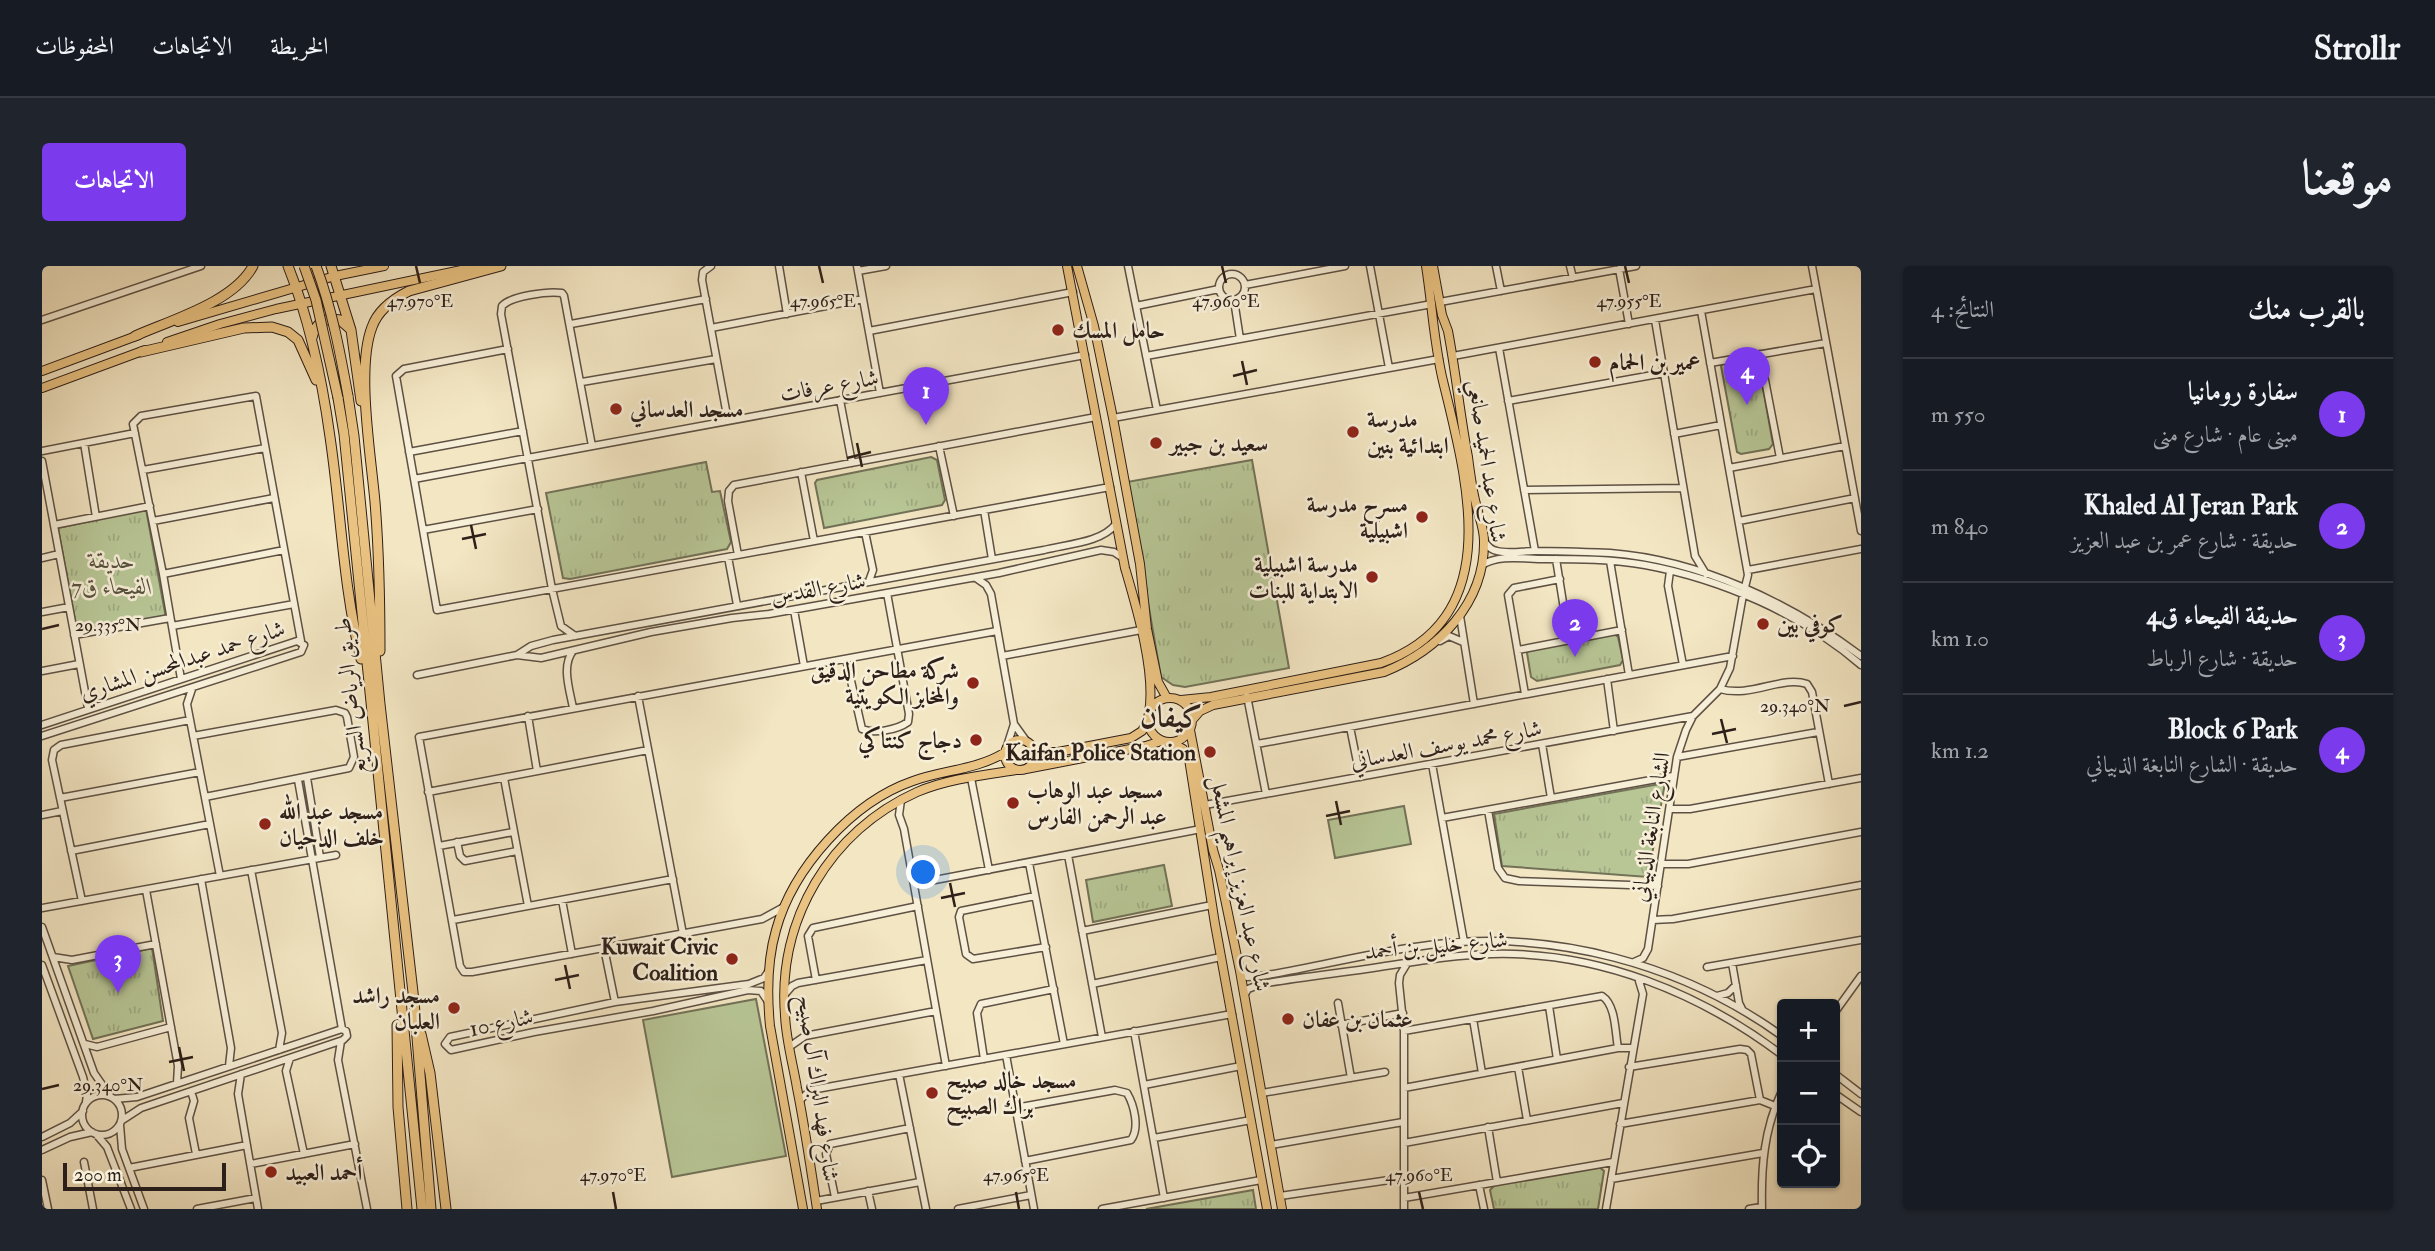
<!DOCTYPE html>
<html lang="ar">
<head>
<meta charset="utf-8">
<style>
  :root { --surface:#171b24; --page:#20242c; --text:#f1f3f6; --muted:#9ea1a6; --line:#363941; --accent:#7c3aed }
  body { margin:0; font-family:"IM FELL Double Pica",Amiri,serif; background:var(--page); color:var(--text); direction:rtl }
  .controls { position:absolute; right:21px; bottom:21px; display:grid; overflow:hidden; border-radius:7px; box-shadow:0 2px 5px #0004 }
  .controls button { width:63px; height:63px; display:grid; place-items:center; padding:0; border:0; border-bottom:2px solid var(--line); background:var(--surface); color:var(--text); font:35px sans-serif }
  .scale { position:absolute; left:21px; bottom:18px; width:163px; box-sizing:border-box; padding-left:7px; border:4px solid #2d1f19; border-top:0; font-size:19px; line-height:24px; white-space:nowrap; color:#2d1f19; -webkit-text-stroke:5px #f7efd8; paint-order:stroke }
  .you { position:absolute; left:882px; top:607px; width:24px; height:24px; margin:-18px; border:5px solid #fff; border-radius:50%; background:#1a73e8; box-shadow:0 0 0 10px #1a73e833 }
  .badge { display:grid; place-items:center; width:46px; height:46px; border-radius:50%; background:var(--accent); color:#fff; font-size:23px; font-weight:700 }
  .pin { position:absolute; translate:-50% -58px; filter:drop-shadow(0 2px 4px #0008) }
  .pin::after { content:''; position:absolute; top:37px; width:24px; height:21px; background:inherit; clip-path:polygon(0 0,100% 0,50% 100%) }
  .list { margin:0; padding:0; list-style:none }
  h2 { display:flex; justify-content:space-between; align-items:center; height:91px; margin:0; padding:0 28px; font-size:30px }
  h2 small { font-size:23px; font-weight:400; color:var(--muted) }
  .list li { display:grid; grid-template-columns:46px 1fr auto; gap:21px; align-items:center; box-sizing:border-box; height:112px; padding:0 28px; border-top:2px solid var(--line) }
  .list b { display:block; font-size:26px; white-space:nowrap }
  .list p { margin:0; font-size:23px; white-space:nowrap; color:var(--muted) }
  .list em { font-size:23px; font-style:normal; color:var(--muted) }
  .icon { flex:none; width:38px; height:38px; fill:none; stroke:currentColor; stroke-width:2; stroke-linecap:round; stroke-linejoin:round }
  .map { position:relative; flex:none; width:1819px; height:943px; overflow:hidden; direction:ltr; border-radius:7px }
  header { display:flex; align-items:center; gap:42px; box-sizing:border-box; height:98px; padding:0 35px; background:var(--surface); border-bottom:2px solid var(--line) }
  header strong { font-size:33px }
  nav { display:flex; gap:38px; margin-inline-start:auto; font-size:24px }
  .intro { display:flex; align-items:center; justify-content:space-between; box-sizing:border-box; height:168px; padding:0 42px }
  h1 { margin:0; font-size:49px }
  .button { padding:18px 32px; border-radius:7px; background:var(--accent); color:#fff; font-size:24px; font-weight:700 }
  main { display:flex; gap:42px; padding:0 42px }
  aside { flex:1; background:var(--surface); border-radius:7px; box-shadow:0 2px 5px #0004 }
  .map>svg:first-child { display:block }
  .grass { fill:url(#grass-tufts); stroke:#727258; stroke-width:2 }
  .pitch { fill:#b8c696; stroke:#727258; stroke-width:2 }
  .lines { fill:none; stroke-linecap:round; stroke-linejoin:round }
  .minor-casing { stroke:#5e5144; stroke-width:9 }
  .major-casing { stroke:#2d1f19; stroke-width:10 }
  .highway-casing { stroke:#2d1f19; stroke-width:11 }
  .minor { stroke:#f7efd8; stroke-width:6 }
  .major { stroke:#eac382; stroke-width:8 }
  .highway { stroke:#eac382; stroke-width:9 }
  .highway-bridge-casing { stroke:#2d1f19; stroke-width:11; stroke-linecap:butt }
  .highway-bridge { stroke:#eac382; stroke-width:9 }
  .ticks { fill:none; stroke:#2d1f19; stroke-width:2.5 }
  .poi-dot { fill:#8f2418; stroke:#f7efd8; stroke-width:2.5 }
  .labels { text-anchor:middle; stroke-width:5; stroke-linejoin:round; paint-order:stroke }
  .poi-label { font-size:23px; font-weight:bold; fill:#2d1f19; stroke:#f7efd8; text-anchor:start }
  .street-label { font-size:23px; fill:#2d1f19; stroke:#f7efd8 }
  .park-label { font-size:23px; font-style:italic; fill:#57513e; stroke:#f7efd8 }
  .district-label { font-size:30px; font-weight:bold; fill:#2d1f19; stroke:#f7efd8 }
  .ticks-label { font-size:18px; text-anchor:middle; fill:#2d1f19; stroke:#f7efd8; stroke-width:5; stroke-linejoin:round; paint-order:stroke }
</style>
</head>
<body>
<header>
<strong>Strollr</strong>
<nav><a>الخريطة</a><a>الاتجاهات</a><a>المحفوظات</a></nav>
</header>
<div class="intro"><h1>موقعنا</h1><a class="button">الاتجاهات</a></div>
<main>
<aside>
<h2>بالقرب منك<small>النتائج: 4</small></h2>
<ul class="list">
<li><span class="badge">1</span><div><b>سفارة رومانيا</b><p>مبنى عام · شارع منى</p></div><em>550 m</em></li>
<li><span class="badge">2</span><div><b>Khaled Al Jeran Park</b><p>حديقة · شارع عمر بن عبد العزيز</p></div><em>840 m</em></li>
<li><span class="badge">3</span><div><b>حديقة الفيحاء ق4</b><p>حديقة · شارع الرباط</p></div><em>1.0 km</em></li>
<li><span class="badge">4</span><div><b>Block 6 Park</b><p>حديقة · الشارع النابغة الذبياني</p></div><em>1.2 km</em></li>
</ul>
</aside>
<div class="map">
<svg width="1819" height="943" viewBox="0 0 1819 943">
  <defs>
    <pattern id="grass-tufts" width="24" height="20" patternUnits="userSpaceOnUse" patternTransform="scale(1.75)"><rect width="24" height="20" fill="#b8c696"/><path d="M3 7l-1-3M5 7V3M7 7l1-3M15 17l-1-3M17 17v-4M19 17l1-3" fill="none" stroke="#9eaa81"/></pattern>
  </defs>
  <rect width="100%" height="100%" fill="#f3e6c3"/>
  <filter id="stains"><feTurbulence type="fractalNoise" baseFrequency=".00286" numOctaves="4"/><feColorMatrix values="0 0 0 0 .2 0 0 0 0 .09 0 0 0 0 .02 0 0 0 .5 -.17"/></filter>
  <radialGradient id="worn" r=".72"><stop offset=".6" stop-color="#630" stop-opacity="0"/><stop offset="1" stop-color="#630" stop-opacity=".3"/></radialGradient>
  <path class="grass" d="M1711,91L1716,95L1731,178L1727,183L1699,188L1695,186L1679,100L1683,95Z
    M889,191L895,194L903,234L900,239L782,262L773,217L775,214Z
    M1210,194L1247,402L1143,421L1131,419L1119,411L1085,216Z
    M664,196L670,226L678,225L689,276L685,283L528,313L521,312L504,227Z
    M104,243L124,352L35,365L16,262Z
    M1571,367L1576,371L1581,394L1578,399L1495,415L1489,411L1485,387L1488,383Z
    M1623,517L1606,611L1460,600L1452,548Z
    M1122,599L1130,640L1051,656L1044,614Z
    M110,682L121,755L51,773L26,700Z
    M1557,901L1562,905L1556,943H1452L1448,924L1453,919Z
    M1211,924L1214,943H1104Z"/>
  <path class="pitch" d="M1362,540L1369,578L1293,592L1286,554Z
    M714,733L744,890L630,911L601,754Z"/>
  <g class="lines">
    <g class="minor-casing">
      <path id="minor" d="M669,0L661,6L660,14L686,155
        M737,0L745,48
        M815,0L838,127
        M1086,0L1115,144
        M1328,0L1347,102
        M1454,0L1459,25
        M1528,0L1531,12
        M1770,0L1819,265
        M1577,3L1587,58
        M816,5L844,0
        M1177 21a13 13 0 1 1 26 0a13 13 0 1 1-26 0Z
        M1203,19L1303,0
        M1192,34L1198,73
        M1398,36L1594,0
        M1094,40L1177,23
        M0,54L159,0
        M1613,54L1653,290L1664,308
        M529,58L664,33
        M669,62L821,33
        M827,65L1031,26
        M1457,82L1493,285
        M466,83L362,103L354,110L395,344L1068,221
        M1718,88L1738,192
        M1104,90L1390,38
        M1411,90L1774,23
        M1668,97L1784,77
        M540,116L674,93
        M798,134L810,197
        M1466,135L1622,107
        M1071,152L1397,93
        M1632,168L1679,159
        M42,177L54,251
        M897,180L912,250
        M0,185L93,167
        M367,186L481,165
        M0,195L46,442
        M1687,202L1803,180
        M101,204L223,182
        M759,206L772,275
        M372,213L1043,89
        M1482,224L1641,222
        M942,244L950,293
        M111,255L232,232
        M1697,255L1813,232
        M12,259L108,240
        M381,264L496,243
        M823,266L831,304L827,315
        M1443,276C1446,281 1449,284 1455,285C1467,288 1481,285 1493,285C1518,285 1543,286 1568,287C1658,294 1748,337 1819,390
        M696,289L686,235L687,225L692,219L1054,151
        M686,291L695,339
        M0,292L17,288
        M1514,293L1527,374
        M1568,295L1587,409
        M1440,299C1457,288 1482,293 1502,293C1535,293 1570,293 1603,299C1679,313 1760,348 1819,399
        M1706,304L1819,283
        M1628,305L1626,320L1641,399
        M121,308L242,284
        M934,312L944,319L949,328L972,458L985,476
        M752,344L762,400
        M0,346L27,341
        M1418,350L1432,438
        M130,360L252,338
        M32,369L128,352
        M533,370L519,360L510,323L459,48L460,40C469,30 506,25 520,27L522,30L550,180
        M1398,375L1407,370L1421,376
        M1476,384L1580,364
        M475,389L489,380L511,374L1002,284C1025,278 1059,277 1074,258
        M960,390L1099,364
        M804,393L820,463C832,468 855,464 866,456L867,448L845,327
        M0,405L37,398
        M375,409L475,389L499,392L609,366L690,352L727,348L957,307L1059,284L1072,286L1081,292
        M139,413L121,308L91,158L99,150L214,130L259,375
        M1565,413L1572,465
        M150,423L145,438L178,610
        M1678,423C1709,432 1741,409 1765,418L1770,426L1787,518
        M1483,428L1466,329L1472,322L1518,313
        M596,430L641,668
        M1205,430L1224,528
        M531,442C528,425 519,400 531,385
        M486,450L495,505
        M0,459L255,375L262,379L259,386L0,470
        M1308,461L1318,511
        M151,470L294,444L303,447L305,451L312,491L307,502L163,531
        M1215,478L1691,390
        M1500,478L1509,532
        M965,480L972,458
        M1635,491L1776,466
        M1390,498L1422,676
        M265,512L278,591
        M462,512L486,640
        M929,512L947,604
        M386,526L606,484
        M18,532L158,506
        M859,534L857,549L862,563L904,800
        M1163,539L1651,450
        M1628,543H1648L1819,512
        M1446,544L1456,602L1463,612L1477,615L1616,620
        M0,549L20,545
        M1400,552L1631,510
        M415,576L418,590L423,595L475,585
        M397,580L471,566
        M29,585L168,558
        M1026,589L1060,771
        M987,597L1022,778
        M1619,598H1646L1819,566
        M209,604L240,767L237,784
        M159,613L189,782L187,800
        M872,618L1159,563
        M104,624L136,800L135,817
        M993,630L919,645L917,651L924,688L931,693L1004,681
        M520,634L530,688
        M40,635L10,494L12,484L19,479L148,454
        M742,641L720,653L430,706H422L418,700L377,471L955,365
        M0,642L294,589
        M411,654L631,613
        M1611,654L1631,653L1819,619
        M0,661L52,807L68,830
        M1040,665L1170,639
        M562,682L573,736
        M11,691L30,694L114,678
        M1592,696L1601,692L1606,683L1635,491L1644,464L1651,450L1678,423L1688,402L1701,329L1706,309L1659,45
        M1690,697L1697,737L1700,743
        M0,699L41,811L45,829L44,836
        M1665,701L1819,674
        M1198,705L1205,711L1219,710C1275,701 1330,686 1387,679C1510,663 1640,698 1740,770
        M774,714L766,670L771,662L876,640
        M1050,718L1179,691
        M743,728L750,720L756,717L885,694
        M1203,728L1206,723L1219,718C1254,712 1289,708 1324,703C1366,697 1408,689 1450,688C1555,685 1658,727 1740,789
        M1675,730L1686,727L1694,719
        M725,734L719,725L706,724L611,745L492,766L409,784L403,778L408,771L573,736L707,718L722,712L726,706
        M1296,737L1309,812
        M1507,740L1515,793
        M1793,746L1819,710
        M1431,753L1440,807
        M1299,759L1361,747
        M1092,765L1122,932
        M1362,765L1560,730C1574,739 1573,766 1576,782
        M299,775L296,794L325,943
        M43,778L55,781L129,761
        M747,781L763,770L894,745
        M964,789L992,943
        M248,792L244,805L262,888
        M942,793L935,747L939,738L1012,723
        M1476,801L1485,854
        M1587,801L1698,783L1705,784L1709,788L1718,834
        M199,808L196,828L216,943
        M857,808L884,943
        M1793,808L1819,828
        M1102,819L1199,800
        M1362,822L1576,782H1591
        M149,825L152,835L147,852L154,888
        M1220,827L1343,806
        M1793,828L1819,846
        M40 849a20 20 0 1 1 40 0a20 20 0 1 1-40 0Z
        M72,833L95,831L300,763
        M758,834L769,824L1190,748
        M973,842L1073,824L1085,827C1092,839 1098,862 1089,874L983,895
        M79,855L99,842L301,774L305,770L304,765L300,763L256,514
        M1578,858L1718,834L1733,840
        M78,859L80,883L102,943
        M1446,861L1455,916
        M54,868L65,881L89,943
        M0,871L28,857L41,845
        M1112,872L1209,854
        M1362,877L1581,837
        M1229,879L1361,856
        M0,884L28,871L50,866
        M42,896L51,943
        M209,898L313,878
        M87,902L205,879
        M1569,913L1721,887
        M0,914L6,943
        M1437,919L1442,943
        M826,925L830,943
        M1238,930L1361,912
        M793,931L784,888L788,878L868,862
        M1362,932L1571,896
        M774,935L878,916
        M155,943L214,932
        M916,943L989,929
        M1060,943L1219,914
        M1362,943V765L1357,717L1358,709L1366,696
        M1564,943L1601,728L1597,715
        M1707,943L1719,941
        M1720,943C1719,901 1722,863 1740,825"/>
    </g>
    <g class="major-casing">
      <path id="major" d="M1025,0L1083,302C1095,343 1114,406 1107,447
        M1035,0L1052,60L1071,152L1098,298L1105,363L1116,416L1125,432
        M136,56L293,10L342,0
        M125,76L178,58L234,43L438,0
        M0,105L97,69
        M0,122L103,84
        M1106 454a22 22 0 1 1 44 0a22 22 0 1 1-44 0Z
        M1139,434L1169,431L1339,397C1465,352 1425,215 1401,115C1392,78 1390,38 1384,0
        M1151,453L1158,445L1171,439L1342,406C1397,384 1443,337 1442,275C1442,262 1437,251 1434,238C1430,223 1428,207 1426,191C1418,149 1414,107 1406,65L1400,49L1391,0
        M1148,464L1171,584L1177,604L1198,705L1240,943
        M963 489a15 15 0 1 1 30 0a15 15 0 1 1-30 0Z
        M1130,477L1141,483L1147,493L1173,658L1225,943
        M991,482L1000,486H1016L1089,472L1100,465L1106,454
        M984,503L1104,480L1119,475
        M761,943L728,760C725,729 725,695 734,664C751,602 810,536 871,515C901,504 934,504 962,487
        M775,943C769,903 763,862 755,822C751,798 744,774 743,749C735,654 788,565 875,526C905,513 942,509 974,504"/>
    </g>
    <g class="highway-casing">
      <path id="highway" d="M246,0C268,55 280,113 288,171C299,245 301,320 319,393
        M289,0L309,64L319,135
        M93,70C129,54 192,36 211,0
        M270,72C273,57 283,51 298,54L308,63
        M99,86L202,62L230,61L246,66L256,74L274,114
        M306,130L312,170L338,438L372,735L389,943
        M296,132L302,168L380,943
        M338,385C338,335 337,285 333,236C329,190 314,102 330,61C336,44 351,33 367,25L459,0
        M355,759L356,841L365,943
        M379,768L388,807L404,943"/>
    </g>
    <use href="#minor" class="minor"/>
    <use href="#major" class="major"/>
    <use href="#highway" class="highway"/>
    <g class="highway-bridge-casing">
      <path id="highway-bridge" d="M262,0L274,34L296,132
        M274,0C290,43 298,86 306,130"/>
    </g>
    <use href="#highway-bridge" class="highway-bridge"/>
  </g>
  <path class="ticks" d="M374,0L378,17M777,0L781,17M1180,0L1184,17M1583,0L1587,17M1200,95L1205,119M1191,110L1215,104M815,177L820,201M805,192L829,186M429,259L434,283M420,273L444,268M0,363L17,359M1802,440L1819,436M1679,453L1685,477M1670,468L1694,463M1294,535L1299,559M1284,550L1308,545M908,617L913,641M899,632L923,627M523,699L528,723M513,714L537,709M137,781L142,805M127,796L151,791M0,823L17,819M571,926L574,943M974,926L977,943M1377,926L1381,943"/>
  <g class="poi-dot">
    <circle cx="1016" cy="64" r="7"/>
    <circle cx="1553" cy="96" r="7"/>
    <circle cx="574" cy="143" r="7"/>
    <circle cx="1311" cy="166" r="7"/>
    <circle cx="1114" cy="177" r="7"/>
    <circle cx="1380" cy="251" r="7"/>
    <circle cx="1330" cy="311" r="7"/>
    <circle cx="1721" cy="358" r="7"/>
    <circle cx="931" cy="417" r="7"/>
    <circle cx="934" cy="474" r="7"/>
    <circle cx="1168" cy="486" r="7"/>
    <circle cx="971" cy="537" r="7"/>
    <circle cx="223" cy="558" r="7"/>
    <circle cx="690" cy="693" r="7"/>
    <circle cx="412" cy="742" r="7"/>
    <circle cx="1246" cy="753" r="7"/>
    <circle cx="890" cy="827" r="7"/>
    <circle cx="229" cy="906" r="7"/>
  </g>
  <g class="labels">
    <g class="poi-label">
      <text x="1030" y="72">حامل المسك</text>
      <text x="1567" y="104">عمير بن الحمام</text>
      <text x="588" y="151">مسجد العدساني</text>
      <text x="1325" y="161">مدرسة<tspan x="1325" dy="26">ابتدائية بنين</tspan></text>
      <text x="1128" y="185">سعيد بن جبير</text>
      <text x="1366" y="246" text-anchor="end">مسرح مدرسة<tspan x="1366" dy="26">اشبيلية</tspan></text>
      <text x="1316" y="306" text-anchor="end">مدرسة اشبيلية<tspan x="1316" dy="26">الابتداية للبنات</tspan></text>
      <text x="1735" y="366">كوفي بين</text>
      <text x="917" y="412" text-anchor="end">شركة مطاحن الدقيق<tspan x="917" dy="26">والمخابز الكويتية</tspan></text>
      <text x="920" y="482" text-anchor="end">دجاج كنتاكي</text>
      <text x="1154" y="494" text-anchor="end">Kaifan Police Station</text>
      <text x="985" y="532">مسجد عبد الوهاب<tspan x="985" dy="26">عبد الرحمن الفارس</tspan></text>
      <text x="237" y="553">مسجد عبد الله<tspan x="237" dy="26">خلف الدحيان</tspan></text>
      <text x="676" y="688" text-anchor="end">Kuwait Civic<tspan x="676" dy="26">Coalition</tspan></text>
      <text x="398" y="737" text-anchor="end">مسجد راشد<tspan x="398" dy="26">العلبان</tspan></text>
      <text x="1260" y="761">عثمان بن عفان</text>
      <text x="904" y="822">مسجد خالد صبيح<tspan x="904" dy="26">براك الصبيح</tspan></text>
      <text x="243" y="914">أحمد العبيد</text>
    </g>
    <g class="street-label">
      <text transform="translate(787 119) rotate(-10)" y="8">شارع عرفات</text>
      <text transform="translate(1446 195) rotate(82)" y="8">شارع عبد الحميد صانعي</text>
      <text transform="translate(776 322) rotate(-10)" y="8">شارع القدس</text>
      <text transform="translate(140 394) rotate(-18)" y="8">شارع حمد عبدالمحسن المشاري</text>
      <text transform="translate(308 430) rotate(-96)" y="8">طريق الرياض السريع</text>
      <text transform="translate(1404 478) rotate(-10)" y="8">شارع محمد يوسف العدساني</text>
      <text transform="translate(1608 561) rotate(-81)" y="8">الشارع النابغة الذبياني</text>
      <text transform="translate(1199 617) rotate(78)" y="8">شارع عبد العزيز إبراهيم المشعل</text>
      <text transform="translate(1394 679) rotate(-5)" y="8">شارع خليل بن أحمد</text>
      <text transform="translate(459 756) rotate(-12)" y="8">شارع 10</text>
      <text transform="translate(777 822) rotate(82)" y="8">شارع فهد البراك آل صبيح</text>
    </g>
    <g class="park-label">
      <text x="70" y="302">حديقة<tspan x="70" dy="26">الفيحاء ق7</tspan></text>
    </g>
    <g class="district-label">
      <text x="1129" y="461">كيفان</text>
    </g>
  </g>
  <g class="ticks-label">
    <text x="378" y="41">47.970°E</text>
    <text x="781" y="41">47.965°E</text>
    <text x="1184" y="41">47.960°E</text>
    <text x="1587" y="41">47.955°E</text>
    <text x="66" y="365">29.335°N</text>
    <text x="1753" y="446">29.340°N</text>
    <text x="66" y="825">29.340°N</text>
    <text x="571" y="915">47.970°E</text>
    <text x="974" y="915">47.965°E</text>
    <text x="1377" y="915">47.960°E</text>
  </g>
  <rect width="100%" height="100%" filter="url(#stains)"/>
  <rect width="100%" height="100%" fill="url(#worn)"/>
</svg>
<div class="controls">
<button>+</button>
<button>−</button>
<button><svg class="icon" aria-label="locate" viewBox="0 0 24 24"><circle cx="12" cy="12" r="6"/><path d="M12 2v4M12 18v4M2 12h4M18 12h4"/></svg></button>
</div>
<div class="scale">200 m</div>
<div class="you"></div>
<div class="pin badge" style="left:884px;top:159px">1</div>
<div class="pin badge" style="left:1533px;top:391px">2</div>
<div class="pin badge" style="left:76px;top:727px">3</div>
<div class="pin badge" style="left:1705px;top:139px">4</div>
</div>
</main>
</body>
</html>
